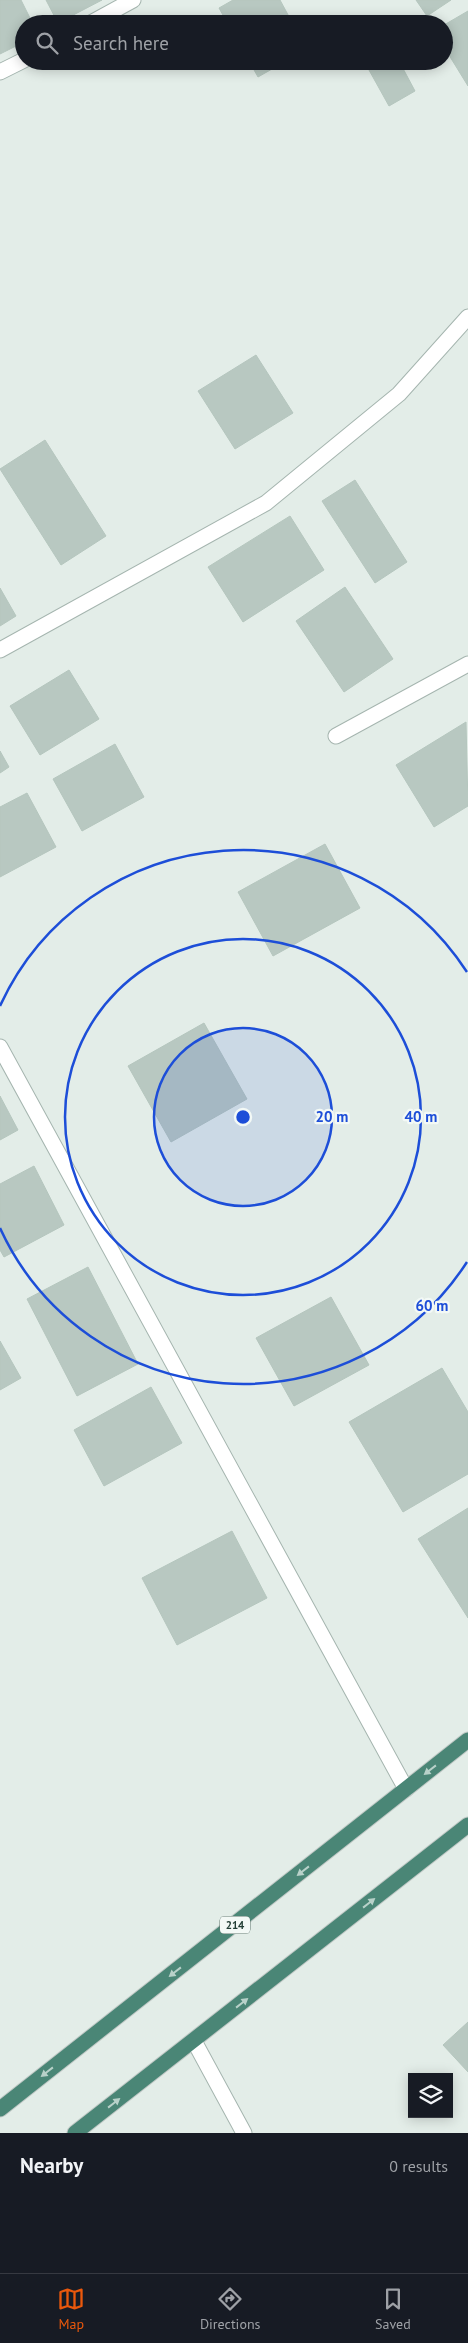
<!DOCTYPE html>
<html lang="en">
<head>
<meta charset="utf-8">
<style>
  :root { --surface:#171b24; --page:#20242c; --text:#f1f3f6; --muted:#9ea1a6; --line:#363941; --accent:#ea580c }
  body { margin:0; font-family:"PT Sans",sans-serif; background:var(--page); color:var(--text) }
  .controls { position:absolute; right:15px; bottom:15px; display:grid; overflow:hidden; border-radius:0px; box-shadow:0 2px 12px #0003 }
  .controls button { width:45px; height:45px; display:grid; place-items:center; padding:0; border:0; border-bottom:1px solid var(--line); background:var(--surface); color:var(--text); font:25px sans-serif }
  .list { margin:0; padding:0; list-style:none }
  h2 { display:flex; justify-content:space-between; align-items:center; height:65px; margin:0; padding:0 20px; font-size:21px }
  h2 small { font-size:16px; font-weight:400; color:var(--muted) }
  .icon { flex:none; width:28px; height:28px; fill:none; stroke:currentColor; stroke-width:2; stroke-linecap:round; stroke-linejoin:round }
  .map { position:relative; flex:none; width:468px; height:2133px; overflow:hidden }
  .search { position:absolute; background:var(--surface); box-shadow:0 2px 12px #0003; left:15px; right:15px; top:15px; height:55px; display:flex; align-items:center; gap:12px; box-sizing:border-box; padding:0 18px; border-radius:28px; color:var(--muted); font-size:19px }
  .sheet { height:140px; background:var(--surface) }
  nav { display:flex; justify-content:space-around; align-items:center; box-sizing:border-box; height:70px; border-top:1px solid var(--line); background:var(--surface); font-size:14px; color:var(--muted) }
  nav a { display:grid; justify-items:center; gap:2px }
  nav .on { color:var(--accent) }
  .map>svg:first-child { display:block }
  .building { fill:#b8c8c1; stroke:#b5c6be }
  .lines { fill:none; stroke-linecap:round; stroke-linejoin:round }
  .minor-casing { stroke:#a5b5af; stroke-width:17 }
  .trunk-casing { stroke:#c1c9c6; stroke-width:17 }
  .minor { stroke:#fff; stroke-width:15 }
  .trunk { stroke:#4a8676; stroke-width:15 }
  .oneway { fill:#b8d1c9 }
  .ring { fill:none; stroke:#1d4ed8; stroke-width:2.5 }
  .labels { text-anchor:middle; stroke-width:4.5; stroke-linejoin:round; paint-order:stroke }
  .shield { fill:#f3f9f6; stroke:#61766f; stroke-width:1 }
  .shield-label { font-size:11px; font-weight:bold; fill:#223e35 }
  .centre { fill:#1d4ed8; stroke:#f3f9f6; stroke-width:2.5 }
  .ring-label { font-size:15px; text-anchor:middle; font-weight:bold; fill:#1d4ed8; stroke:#f3f9f6; stroke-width:4.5; stroke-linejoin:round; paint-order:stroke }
</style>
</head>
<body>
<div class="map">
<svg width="468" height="2133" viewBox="0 0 468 2133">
  <rect width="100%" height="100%" fill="#e3ede8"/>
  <path class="building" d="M0,0H21L33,24H24V42L0,54Z
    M46,0H102L58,23Z
    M233,0H280L293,24H228L219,8Z
    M416,0H451L427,16Z
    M468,11V86L444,47V25Z
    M249,61H286L258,77Z
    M364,61H399L415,91L389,106Z
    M256,355L293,413L235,449L198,391Z
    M45,440L106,536L61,565L0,469Z
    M355,480L407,562L375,583L322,501Z
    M290,516L324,570L243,622L208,567Z
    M345,587L393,659L344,692L296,621Z
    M0,588L16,616L0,626Z
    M69,670L99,719L40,755L10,706Z
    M466,722L468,806L434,827L396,765Z
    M115,744L144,797L82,831L53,779Z
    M0,751L9,767L0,773Z
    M27,793L56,847L0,877V807Z
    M325,844L360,908L273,956L238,892Z
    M204,1023L247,1099L171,1142L128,1066Z
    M0,1096L18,1130L0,1140Z
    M34,1166L64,1225L4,1257L0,1250V1184Z
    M88,1267L138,1364L77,1396L27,1299Z
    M331,1297L369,1365L294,1406L256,1338Z
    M0,1341L21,1378L0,1390Z
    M442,1368L468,1412V1474L403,1512L349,1422Z
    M151,1387L182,1443L104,1486L74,1430Z
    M468,1508V1618L418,1539Z
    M232,1531L267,1598L177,1645L142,1578Z
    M468,2022V2072L443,2045Z"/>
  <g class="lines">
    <g class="minor-casing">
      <path id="minor" d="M89,24L133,0
        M0,72L24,60
        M0,650L266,503L399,394L468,317
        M336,736L468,664
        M0,1047L406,1789
        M194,2041L244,2133"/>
    </g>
    <g class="trunk-casing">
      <path id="trunk" d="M0,2109L468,1740
        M75,2133L468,1825"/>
    </g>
    <use href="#minor" class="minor"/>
    <use href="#trunk" class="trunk"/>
  </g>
  <defs><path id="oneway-solid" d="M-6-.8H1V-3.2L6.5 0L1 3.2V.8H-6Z" transform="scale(1.25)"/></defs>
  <g class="oneway">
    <use href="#oneway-solid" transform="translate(430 1770) rotate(142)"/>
    <use href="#oneway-solid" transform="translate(303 1871) rotate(142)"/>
    <use href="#oneway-solid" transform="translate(369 1903) rotate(-38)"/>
    <use href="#oneway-solid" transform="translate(175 1972) rotate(142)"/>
    <use href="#oneway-solid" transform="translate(242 2003) rotate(-38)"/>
    <use href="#oneway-solid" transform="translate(47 2072) rotate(142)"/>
    <use href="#oneway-solid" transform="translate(114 2103) rotate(-38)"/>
  </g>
  <circle cx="243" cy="1117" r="89" fill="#1d4ed8" fill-opacity=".12"/>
  <g class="ring">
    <circle cx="243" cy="1117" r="89"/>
    <circle cx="243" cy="1117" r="178"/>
    <path d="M467 1262A267 267 0 0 1 0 1228M0 1006A267 267 0 0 1 467 972"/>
  </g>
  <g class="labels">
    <rect class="shield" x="220" y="1916.5" width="30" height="17" rx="4"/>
    <g class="shield-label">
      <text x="235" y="1929">214</text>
    </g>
  </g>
  <circle cx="243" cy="1117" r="8" class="centre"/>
  <g class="ring-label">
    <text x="332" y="1122">20 m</text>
    <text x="421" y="1122">40 m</text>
    <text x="432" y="1311">60 m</text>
  </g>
</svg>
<div class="controls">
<button><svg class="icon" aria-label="layers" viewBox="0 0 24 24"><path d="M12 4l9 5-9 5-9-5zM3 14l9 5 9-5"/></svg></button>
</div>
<div class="search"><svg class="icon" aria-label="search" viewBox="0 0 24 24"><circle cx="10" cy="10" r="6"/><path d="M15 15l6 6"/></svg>Search here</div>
</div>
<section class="sheet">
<h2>Nearby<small>0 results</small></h2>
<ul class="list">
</ul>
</section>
<nav>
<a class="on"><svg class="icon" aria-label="map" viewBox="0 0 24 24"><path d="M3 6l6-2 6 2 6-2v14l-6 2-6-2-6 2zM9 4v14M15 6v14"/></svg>Map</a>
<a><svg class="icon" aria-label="directions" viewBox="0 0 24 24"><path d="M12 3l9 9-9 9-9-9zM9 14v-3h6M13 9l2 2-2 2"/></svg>Directions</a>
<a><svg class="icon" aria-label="saved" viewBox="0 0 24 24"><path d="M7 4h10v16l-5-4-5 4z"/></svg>Saved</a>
</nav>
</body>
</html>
